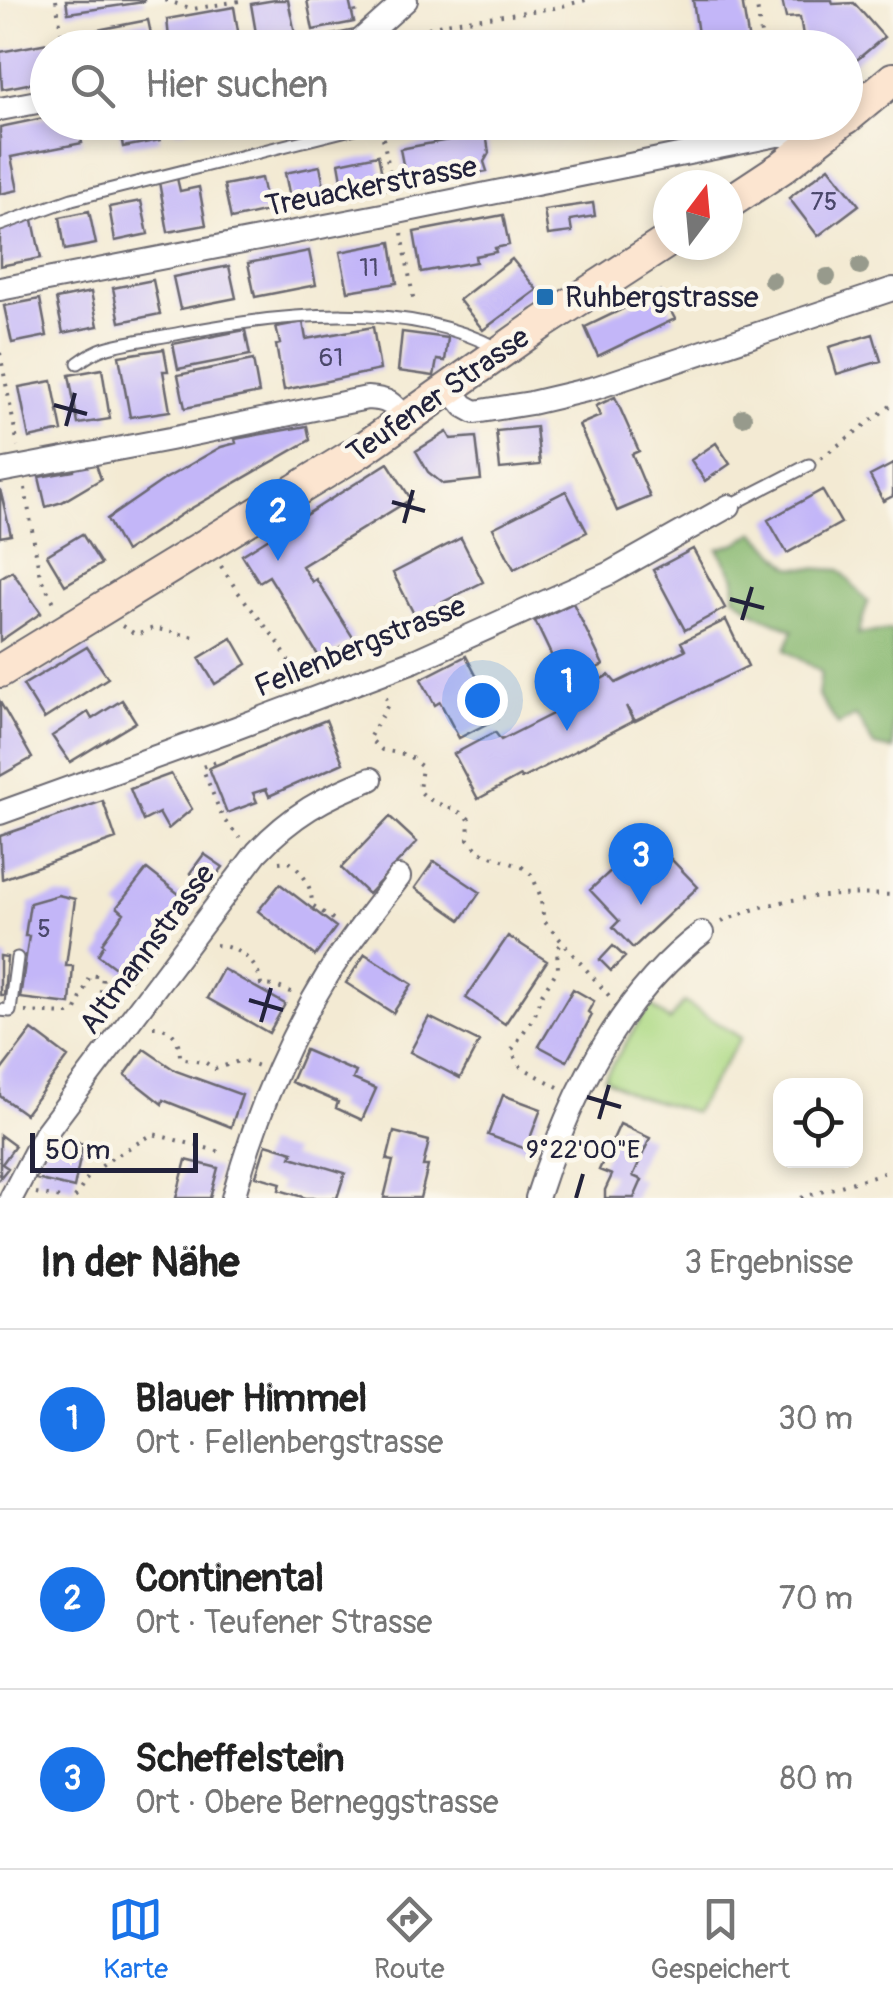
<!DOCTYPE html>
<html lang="de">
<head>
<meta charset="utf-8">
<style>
  :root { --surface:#fff; --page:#f2f2f2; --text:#222; --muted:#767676; --line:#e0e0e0; --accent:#1a73e8 }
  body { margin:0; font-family:Pangolin,sans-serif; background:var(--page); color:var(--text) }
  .controls { position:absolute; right:30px; bottom:30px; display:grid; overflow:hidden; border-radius:20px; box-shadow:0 5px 15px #0003 }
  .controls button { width:90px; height:90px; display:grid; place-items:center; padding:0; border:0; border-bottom:2px solid var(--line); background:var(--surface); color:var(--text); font:50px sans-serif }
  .compass { position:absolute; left:653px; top:170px; width:90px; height:90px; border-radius:50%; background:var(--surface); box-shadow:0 5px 15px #0003; rotate:16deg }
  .scale { position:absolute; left:30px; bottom:25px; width:168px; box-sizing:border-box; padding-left:10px; border:5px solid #22223b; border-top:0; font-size:28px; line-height:35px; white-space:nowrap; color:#22223b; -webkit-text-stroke:8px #fbf7ec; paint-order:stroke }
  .you { position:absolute; left:482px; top:700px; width:35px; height:35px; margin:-25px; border:8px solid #fff; border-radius:50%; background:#1a73e8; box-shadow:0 0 0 15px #1a73e833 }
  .badge { display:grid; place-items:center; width:65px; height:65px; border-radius:50%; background:var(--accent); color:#fff; font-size:32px; font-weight:700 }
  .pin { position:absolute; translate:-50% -82px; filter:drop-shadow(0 2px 5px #0008) }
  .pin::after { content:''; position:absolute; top:52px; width:35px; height:30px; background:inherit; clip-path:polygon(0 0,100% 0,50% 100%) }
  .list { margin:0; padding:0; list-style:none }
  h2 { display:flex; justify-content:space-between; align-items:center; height:130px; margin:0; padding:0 40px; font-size:42px }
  h2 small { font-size:32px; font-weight:400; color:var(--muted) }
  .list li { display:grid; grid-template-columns:65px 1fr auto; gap:30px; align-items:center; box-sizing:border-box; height:180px; padding:0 40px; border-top:2px solid var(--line) }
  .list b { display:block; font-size:38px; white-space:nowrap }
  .list p { margin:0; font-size:32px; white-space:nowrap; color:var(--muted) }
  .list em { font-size:32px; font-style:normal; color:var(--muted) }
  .icon { flex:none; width:55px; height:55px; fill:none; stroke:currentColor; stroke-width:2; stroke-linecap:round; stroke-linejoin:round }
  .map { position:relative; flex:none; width:893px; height:1198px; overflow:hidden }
  .search { position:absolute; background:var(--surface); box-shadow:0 5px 15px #0003; left:30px; right:30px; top:30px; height:110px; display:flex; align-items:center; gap:25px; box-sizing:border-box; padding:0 35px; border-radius:55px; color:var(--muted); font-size:38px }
  .sheet { height:670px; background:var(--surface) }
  nav { display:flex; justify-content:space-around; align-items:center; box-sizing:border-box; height:140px; border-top:2px solid var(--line); background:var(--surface); font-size:28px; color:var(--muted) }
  nav a { display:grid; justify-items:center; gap:5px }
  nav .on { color:var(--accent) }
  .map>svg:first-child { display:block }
  .green { fill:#afda86; stroke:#687e60; stroke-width:2.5 }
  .forest { fill:#8bba73; stroke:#566e57; stroke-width:2.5 }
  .building { fill:#c3b6f8 }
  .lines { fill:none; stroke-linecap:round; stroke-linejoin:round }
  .lane-casing { stroke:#6b6870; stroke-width:15 }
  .street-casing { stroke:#6b6870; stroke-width:26 }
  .secondary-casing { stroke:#6b6870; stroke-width:36 }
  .path { stroke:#6b6870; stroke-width:4; stroke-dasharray:2.5 8; stroke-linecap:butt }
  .lane { stroke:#fff; stroke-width:11 }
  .street { stroke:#fff; stroke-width:22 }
  .secondary { stroke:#fce5d0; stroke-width:32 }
  .tree { fill:#979a8c }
  .ticks { fill:none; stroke:#22223b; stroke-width:4 }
  .poi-dot { fill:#1f6fb2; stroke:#fbf7ec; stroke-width:4 }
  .labels { text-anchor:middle; stroke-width:9; stroke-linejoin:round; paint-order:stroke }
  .number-label { font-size:25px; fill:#4a476a }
  .street-label { font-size:30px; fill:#22223b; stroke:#fbf7ec }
  .poi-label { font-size:30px; fill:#22223b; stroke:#fbf7ec; text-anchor:start }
  .ticks-label { font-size:25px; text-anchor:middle; fill:#22223b; stroke:#fbf7ec; stroke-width:9; stroke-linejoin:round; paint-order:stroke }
</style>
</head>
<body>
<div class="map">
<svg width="893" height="1198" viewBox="0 0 893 1198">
  <rect width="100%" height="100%" fill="#fbf7ec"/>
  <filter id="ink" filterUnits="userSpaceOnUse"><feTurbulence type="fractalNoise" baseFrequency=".01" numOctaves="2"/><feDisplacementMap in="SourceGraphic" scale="20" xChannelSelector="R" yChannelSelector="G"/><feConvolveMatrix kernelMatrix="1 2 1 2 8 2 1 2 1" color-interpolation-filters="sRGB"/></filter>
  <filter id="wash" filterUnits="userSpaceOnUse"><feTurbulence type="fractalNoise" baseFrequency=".0048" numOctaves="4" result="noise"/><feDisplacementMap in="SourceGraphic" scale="40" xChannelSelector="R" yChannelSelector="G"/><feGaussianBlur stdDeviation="2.25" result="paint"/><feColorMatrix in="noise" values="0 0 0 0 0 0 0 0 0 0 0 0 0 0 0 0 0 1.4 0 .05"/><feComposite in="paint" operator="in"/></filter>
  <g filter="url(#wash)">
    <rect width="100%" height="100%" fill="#f3ead3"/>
    <path class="green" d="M684,1002L741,1038L694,1112L634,1095L604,1078L650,1004L669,1021Z"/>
    <path class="forest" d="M755,532L790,567L840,570L868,602L858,634L891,630L893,632V750L874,746L856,716L838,725L818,695L821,672L785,650L793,630L757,614L734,596L735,578L718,549L739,542Z"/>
    <g id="blocks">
      <path class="building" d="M66,0H144V2L68,13Z
        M275,0H288L295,33L257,39L251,4Z
        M307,0H349L354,22L313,30Z
        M693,0H742L750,48H700Z
        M782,0H832L833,4L854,3L884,37L846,69V48H805L800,17L786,18Z
        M234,7L240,43L212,48H170L167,19Z
        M148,20L154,48H80L77,34Z
        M53,42L54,48H48V80L2,89L0,52Z
        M48,117V122H78L82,143L11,157L18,190L0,194V127Z
        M118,122H156L160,140L123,147Z
        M173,122H210V124L175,131Z
        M486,133L489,153L484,162L487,171L407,185L400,149Z
        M378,155L385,189L345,197L339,163Z
        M320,166L326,196L321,203L292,208L285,173Z
        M829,167L859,205L818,236L789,198Z
        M177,178L180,191L199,187L206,225L168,232L159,182Z
        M261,178L268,211L231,219L224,185Z
        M141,201L148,234L115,241L109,207Z
        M593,203L595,216L570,220L572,232L548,235L544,210Z
        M89,211L96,244L65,250L60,217Z
        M503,215L509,245L495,248L496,252L475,256L476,262L421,272L414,232Z
        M33,220L41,258L0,266V227Z
        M391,242L397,283L348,291L340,252Z
        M309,251L316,285L255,297L248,263Z
        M512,259L537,290L483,330L459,300Z
        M229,266L236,298L180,309L173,277Z
        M153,280L160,314L120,322L113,288Z
        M660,291L675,319L598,356L585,327Z
        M91,292L98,326L63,333L56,299Z
        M40,299L47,336L12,343L4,306Z
        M303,322L306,339L373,327L380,370L284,390L276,345L280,344L276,327Z
        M245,330L250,355L178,369L173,344Z
        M402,332L448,338L445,361L437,360L434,376L398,371Z
        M873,334L881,361L837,374L829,347Z
        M164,349L168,371H163L170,411L130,417L119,356Z
        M253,360L259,393L185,408L178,375Z
        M102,369L110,419L78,424L69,375Z
        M52,381L62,431L29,438L19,387Z
        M615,397L639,451L632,454L650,497L617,511L579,425L600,416L596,406Z
        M307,426L310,440L185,512L125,552L107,519L165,479L221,447L236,443L235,439Z
        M536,427L540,465L500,469L496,431Z
        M447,432L451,439L476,437L481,480L443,484L428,472L416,451Z
        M716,443L730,464L705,481L691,460Z
        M95,461L101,479L62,502L46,507L39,477L74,471V465Z
        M388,463L411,499L302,566L312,582L316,579L354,639L321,660L269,576L259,582L242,555Z
        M893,464V496L883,501L870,476Z
        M0,489L11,535L0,537Z
        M822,490L841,523L787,553L768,520Z
        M566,491L587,532L514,569L493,528Z
        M82,534L101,564L65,585L47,555Z
        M461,538L483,582L415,616L393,573Z
        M693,549L725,608L685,630L653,570Z
        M12,571L41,613L0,641V578Z
        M573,603L603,665L565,684L535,621Z
        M726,620L748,666L635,721L626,706L633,721L521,779L520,776L478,799L454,754L495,732L501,740L570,705L566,698L609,675L616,683L685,650L681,642Z
        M232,638L247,664L215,684L199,658Z
        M87,647L108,678L44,719L23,685Z
        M466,656L498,718L459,738L440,702L435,705L421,679Z
        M122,700L136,722L70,762L52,736L88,712L92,719Z
        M0,702L32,758L0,776Z
        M326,720L343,763L269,796L266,789L253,793L257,802L227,813L209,768Z
        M171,774L192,809L168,829L159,813L143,821L130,789Z
        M103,801L116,839L2,879L0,836Z
        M390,817L417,842L368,894L341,868Z
        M648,844L666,863L670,858L698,887L633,948L613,927L619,921L590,890L617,865L622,870Z
        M204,854L223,867L208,886L190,873Z
        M434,861L480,892L461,920L415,888Z
        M147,869L189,902L130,979L98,955L104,945L102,943L124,913L117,907Z
        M280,884L336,927L315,956L258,911Z
        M58,895L75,899L66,966H73L70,1004L20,998L29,936H25L30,903Z
        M508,936L547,961L505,1024L466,998Z
        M613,946L625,957L611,971L600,960Z
        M365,954L412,984L393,1013L346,983Z
        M0,956L7,957L4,995H0Z
        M223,969L285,1004L269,1033L207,998Z
        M573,989L594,1001L588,1012L592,1015L567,1061L539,1046Z
        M429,1017L479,1042L460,1078L410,1052Z
        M32,1030L68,1057L25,1114L0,1096V1072Z
        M144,1049L176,1071L242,1095L231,1127L163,1100L162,1104L125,1075Z
        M305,1050L356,1072L353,1079L376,1089L362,1120L336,1108L338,1102L291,1082Z
        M503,1095L541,1109L526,1149L488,1135Z
        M620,1124L650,1138L633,1176L642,1180L634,1198H605V1190L612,1175L599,1170Z
        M394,1132L429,1141L423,1166H428L420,1198H384L393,1161L387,1160Z
        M0,1135L15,1146L2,1164L8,1168L0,1178Z
        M46,1135L83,1144L74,1188L36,1179Z
        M266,1144L293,1152L291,1157L345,1173L337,1198H306L279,1190L281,1183L256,1176Z
        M186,1160L218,1168L210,1198H176Z"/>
    </g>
  </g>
  <g filter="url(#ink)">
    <use href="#blocks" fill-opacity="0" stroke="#6b6870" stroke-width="2.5"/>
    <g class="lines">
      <g class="lane-casing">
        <path id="lane" d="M0,225L72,199L379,122
          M78,363C86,357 95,351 105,348C129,341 156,338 181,333C281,314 405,299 499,349
          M729,506L809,465
          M0,1010L10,1011L17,958"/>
      </g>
      <g class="street-casing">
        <path id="street" d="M327,48L360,41L406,0
          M0,109L48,100
          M0,289L398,212L777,135H790L806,149
          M450,389L464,406L475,412L531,403L595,388L893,289
          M0,471L170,439L367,398C389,399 392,403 405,419
          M0,813L236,728L416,660L610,573L729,506
          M11,1198L44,1135L257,852C292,815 324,797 371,779
          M233,1198C255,1117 286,1042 330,971C351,938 376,908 399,877
          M537,1198C568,1101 618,996 702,933"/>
      </g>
      <g class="secondary-casing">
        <path id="secondary" d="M846,118L893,79
          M728,203L781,168L840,122
          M0,671L360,451L542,323L668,241"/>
      </g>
      <path class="path" d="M56,0L64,48
        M165,0L193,9L245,0
        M353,0L356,15
        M756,0L763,48
        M398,37L445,23L554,8L586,0
        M383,138L394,193
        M402,233L414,303
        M0,353L18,446
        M821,458L893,404
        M25,488L40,577L55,604
        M221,566L238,592L278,642L300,682
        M122,626L137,635L153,628L195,637
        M386,697L389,703L369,738L382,750L408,755L422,767L419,790C434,808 453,804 469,819L468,839L480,852L522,867L532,875L540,895L544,921L611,998
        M215,762L202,767L223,819L240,838
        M279,862L288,861C303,872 312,886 312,905L339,923
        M722,922C777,896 833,893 893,895
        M216,945C238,947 259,962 261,985L275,986L294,993
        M25,1012L69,1014L76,1010L90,975L103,977L97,1016L99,1023
        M153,1027C173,1027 180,1040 180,1058L206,1063L215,1069L242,1060L258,1066
        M558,1087L521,1067L511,1051L535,1015L540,997L558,969L557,949L563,942
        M36,1193L61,1198
        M75,1198L88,1177L112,1158L153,1134L225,1153
        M801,1198L893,1170"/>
      <use href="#lane" class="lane"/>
      <use href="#street" class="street"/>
      <use href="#secondary" class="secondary"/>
    </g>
    <g class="tree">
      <circle cx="860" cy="266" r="9"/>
      <circle cx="827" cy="277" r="9"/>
      <circle cx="772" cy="280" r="9"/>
      <circle cx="743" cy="417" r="9"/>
    </g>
  </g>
  <path class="ticks" d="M54,405L87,414M66,426L75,393M392,502L425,511M404,523L413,490M730,599L764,608M742,620L752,587M249,1000L283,1010M261,1022L271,988M587,1097L621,1107M599,1119L609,1085M576,1198L583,1174"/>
  <rect class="poi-dot" x="535" y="287" width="20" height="20" rx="5"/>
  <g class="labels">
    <g class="number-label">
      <text x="824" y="210">75</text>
      <text x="369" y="276">11</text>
      <text x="331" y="366">61</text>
      <text x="44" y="937">5</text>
    </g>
    <g class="street-label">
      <text transform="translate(371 186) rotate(-11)" y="10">Treuackerstrasse</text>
      <text transform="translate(438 395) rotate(-35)" y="10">Teufener Strasse</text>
      <text transform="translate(360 646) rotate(-22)" y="10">Fellenbergstrasse</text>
      <text transform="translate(147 949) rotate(-53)" y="10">Altmannstrasse</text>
    </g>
    <g class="poi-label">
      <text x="565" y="307">Ruhbergstrasse</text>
    </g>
  </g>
  <g class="ticks-label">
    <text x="583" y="1158">9°22'00"E</text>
  </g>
</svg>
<div class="controls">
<button><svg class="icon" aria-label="locate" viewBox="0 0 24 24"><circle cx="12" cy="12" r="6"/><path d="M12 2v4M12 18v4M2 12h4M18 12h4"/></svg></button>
</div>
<svg class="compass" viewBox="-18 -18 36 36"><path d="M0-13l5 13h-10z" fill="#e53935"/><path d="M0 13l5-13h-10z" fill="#767676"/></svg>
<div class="scale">50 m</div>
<div class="you"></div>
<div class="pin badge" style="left:567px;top:731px">1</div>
<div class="pin badge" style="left:278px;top:561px">2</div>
<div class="pin badge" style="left:641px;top:905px">3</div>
<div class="search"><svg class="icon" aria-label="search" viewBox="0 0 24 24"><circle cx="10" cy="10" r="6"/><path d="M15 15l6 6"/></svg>Hier suchen</div>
</div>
<section class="sheet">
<h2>In der Nähe<small>3 Ergebnisse</small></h2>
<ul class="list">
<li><span class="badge">1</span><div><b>Blauer Himmel</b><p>Ort · Fellenbergstrasse</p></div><em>30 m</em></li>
<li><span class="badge">2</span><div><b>Continental</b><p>Ort · Teufener Strasse</p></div><em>70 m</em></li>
<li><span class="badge">3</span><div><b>Scheffelstein</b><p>Ort · Obere Berneggstrasse</p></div><em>80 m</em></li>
</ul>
</section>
<nav>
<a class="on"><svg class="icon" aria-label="map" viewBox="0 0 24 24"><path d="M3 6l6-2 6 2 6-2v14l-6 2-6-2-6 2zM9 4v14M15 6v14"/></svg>Karte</a>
<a><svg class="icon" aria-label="directions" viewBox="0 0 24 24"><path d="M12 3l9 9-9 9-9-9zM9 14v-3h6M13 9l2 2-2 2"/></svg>Route</a>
<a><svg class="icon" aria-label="saved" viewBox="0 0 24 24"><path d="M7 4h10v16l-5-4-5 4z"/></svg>Gespeichert</a>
</nav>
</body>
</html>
